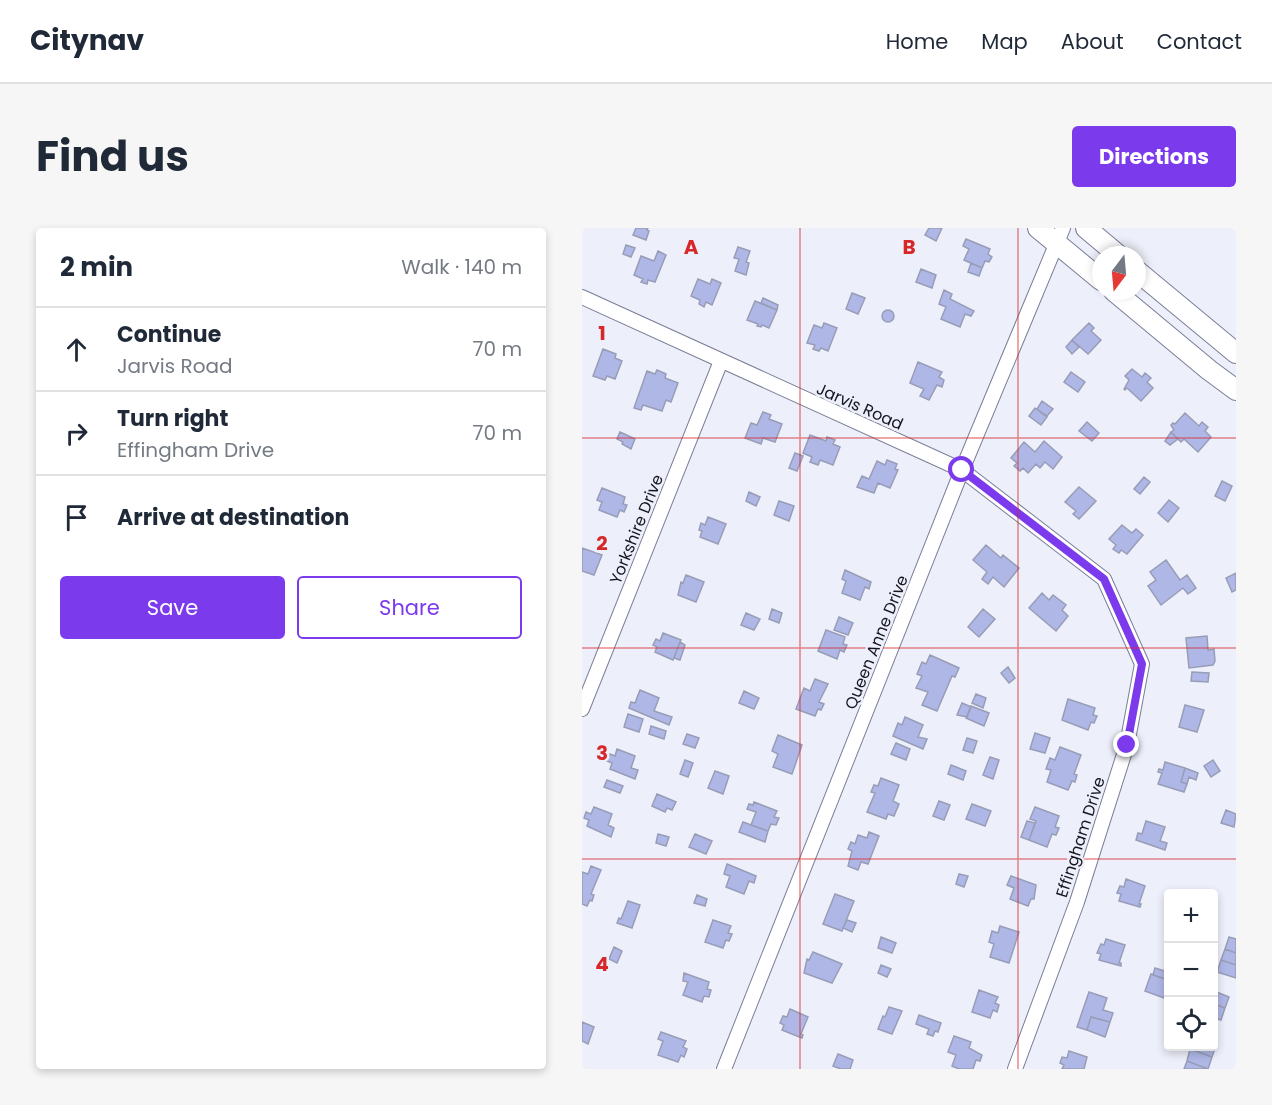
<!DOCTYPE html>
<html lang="en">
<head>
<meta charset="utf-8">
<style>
  :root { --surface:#fff; --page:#f6f6f7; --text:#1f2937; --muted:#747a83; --line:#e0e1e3; --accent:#7c3aed }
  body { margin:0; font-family:Poppins,sans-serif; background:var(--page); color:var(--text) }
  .controls { position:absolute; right:18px; bottom:18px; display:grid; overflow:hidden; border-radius:6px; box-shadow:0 3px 9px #0003 }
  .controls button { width:54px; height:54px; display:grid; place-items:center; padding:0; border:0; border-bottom:2px solid var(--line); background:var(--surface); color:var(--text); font:30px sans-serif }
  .compass { position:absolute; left:510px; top:18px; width:54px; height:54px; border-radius:50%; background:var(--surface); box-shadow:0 3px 9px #0003; rotate:196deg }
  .stop { position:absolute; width:18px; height:18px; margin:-14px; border:4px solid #7c3aed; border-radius:50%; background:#fff }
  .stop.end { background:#7c3aed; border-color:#fff; box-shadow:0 2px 6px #0008 }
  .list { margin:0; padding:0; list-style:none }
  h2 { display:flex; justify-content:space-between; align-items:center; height:78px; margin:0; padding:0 24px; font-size:26px }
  h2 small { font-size:20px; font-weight:400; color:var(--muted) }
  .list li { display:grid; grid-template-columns:39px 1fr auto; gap:18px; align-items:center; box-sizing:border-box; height:84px; padding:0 24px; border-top:2px solid var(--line) }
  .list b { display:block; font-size:22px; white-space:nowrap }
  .list p { margin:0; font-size:20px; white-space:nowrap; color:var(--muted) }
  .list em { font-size:20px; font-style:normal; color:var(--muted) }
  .actions { display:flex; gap:12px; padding:18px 24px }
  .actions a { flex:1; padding:14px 0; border:2px solid var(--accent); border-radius:6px; text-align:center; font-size:21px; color:var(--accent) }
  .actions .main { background:var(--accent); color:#fff }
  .icon { flex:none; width:33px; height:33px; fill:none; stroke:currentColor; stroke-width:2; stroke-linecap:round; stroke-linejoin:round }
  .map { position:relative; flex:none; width:654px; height:841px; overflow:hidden; border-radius:6px }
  header { display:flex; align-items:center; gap:36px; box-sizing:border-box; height:84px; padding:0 30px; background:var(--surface); border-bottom:2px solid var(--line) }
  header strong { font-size:28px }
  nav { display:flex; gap:33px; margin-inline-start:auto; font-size:21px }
  .intro { display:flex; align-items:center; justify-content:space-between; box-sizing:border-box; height:144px; padding:0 36px }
  h1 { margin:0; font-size:42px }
  .button { padding:15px 27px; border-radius:6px; background:var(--accent); color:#fff; font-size:21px; font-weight:700 }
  main { display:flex; gap:36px; padding:0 36px }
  aside { flex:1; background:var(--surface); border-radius:6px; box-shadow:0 3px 9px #0003 }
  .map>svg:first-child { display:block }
  .building { fill:#afb7e7; stroke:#989db7; stroke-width:1.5 }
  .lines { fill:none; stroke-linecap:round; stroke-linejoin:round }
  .street-casing { stroke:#7a7e97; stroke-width:16 }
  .secondary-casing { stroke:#7a7e97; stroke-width:22 }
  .street { stroke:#fff; stroke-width:14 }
  .secondary { stroke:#fff; stroke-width:20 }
  .route { stroke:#7c3aed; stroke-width:8 }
  .grid { fill:none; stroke:#d62828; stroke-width:1.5; stroke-opacity:0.55 }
  .labels { text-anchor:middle; stroke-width:5; stroke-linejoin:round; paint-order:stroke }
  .street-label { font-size:16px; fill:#14151f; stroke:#edeffa }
  .grid-label { font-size:20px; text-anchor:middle; font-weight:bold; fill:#d62828; stroke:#edeffa; stroke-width:5; stroke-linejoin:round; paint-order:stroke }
</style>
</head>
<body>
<header>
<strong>Citynav</strong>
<nav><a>Home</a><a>Map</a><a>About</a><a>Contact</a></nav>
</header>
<div class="intro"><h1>Find us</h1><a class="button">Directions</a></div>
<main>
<aside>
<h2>2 min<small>Walk · 140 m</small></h2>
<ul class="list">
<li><svg class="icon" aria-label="ahead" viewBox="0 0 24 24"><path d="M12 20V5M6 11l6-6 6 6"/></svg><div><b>Continue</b><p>Jarvis Road</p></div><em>70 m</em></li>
<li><svg class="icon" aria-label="right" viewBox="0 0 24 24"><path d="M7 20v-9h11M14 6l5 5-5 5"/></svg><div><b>Turn right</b><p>Effingham Drive</p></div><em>70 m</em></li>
<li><svg class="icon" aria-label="arrive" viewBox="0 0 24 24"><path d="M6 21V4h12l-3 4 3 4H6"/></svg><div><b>Arrive at destination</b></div></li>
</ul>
<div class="actions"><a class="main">Save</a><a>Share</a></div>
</aside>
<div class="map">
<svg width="654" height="841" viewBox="0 0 654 841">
  <rect width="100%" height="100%" fill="#edeffa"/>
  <path class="building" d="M54,0H66L65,2L67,3L64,12L51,7Z
    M347,0H360L354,13L343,7Z
    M384,11L408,21L406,26L410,29L407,34L403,33L400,40L382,32L387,21L381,18Z
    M44,17L53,20L49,29L41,26Z
    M156,19L168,23L164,34L167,35L164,47L153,43L157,31L152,30Z
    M76,23L84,27L73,54L66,52L65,56L59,54L61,51L52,47L59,28L72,33Z
    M389,35L400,40L397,48L386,44Z
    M339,41L354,47L350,60L334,54Z
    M116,51L128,56L130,51L139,55L130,77L124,74L122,79L117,76L118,72L109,68Z
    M362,62L370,66L368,71L392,83L389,88L383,86L378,99L359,91L364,79L357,76Z
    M270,65L283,70L276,86L264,81Z
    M181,70L196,77L195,82L179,75Z
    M173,73L195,82L187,100L180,97L179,99L175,98L176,96L165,92Z
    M300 88a6 6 0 1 1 12 0a6 6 0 1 1-12 0Z
    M242,95L255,100L246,123L239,120L237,123L231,121L233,117L225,115L232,97L240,100Z
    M507,95L512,100L509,103L519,112L506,126L490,112Z
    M490,112L497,119L490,126L484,119Z
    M21,121L34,126L33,130L40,133L33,151L25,148L23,152L11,148Z
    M336,134L360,144L357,149L362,152L360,159L355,157L347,172L338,168L342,161L328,155Z
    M550,141L560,149L563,145L569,150L565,154L571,160L559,173L545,160L543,162L542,161L547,152L543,148Z
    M75,142L84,146L83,150L96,155L89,174L84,172L80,183L61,177L59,182L52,180L65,143L73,146Z
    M489,144L503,154L496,164L482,154Z
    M460,173L471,181L465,188L455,181Z
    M453,180L465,189L459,197L447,188Z
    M181,184L189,187L187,191L200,196L193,214L181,210L179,216L163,210L169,195L175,197Z
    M603,185L617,198L620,194L626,199L623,203L629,209L616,224L602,211L599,214L589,204L592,202L589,197L591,195L593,196Z
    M505,194L517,205L510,213L497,203Z
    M38,204L53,211L49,221L40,216L41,214L35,211Z
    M589,204L596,211L588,217L583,213Z
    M228,207L244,213L245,209L253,212L251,216L258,219L251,237L238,232L236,237L228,234L230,229L221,225Z
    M462,213L480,229L471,241L463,234L458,240L454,236L446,245L441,240L438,243L432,238L435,235L429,230L442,214L453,224Z
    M213,225L221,228L215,243L207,240Z
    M305,232L315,236L313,241L316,242L308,260L296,255L292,265L275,259L280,248L287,251L295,233L303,237Z
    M562,249L568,254L558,266L552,261Z
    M640,253L650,258L643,273L633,268Z
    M497,259L514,273L497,291L491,286L494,283L483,274Z
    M20,260L43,269L41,276L45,277L42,284L38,282L35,289L17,282L20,274L15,272Z
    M167,264L178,269L174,278L164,273Z
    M587,272L597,280L586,294L576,285Z
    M197,273L212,278L207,293L192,287Z
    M126,289L144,296L136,316L118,309L120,303L117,302L119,295L123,297Z
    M540,297L550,305L554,301L561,307L545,326L539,322L537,325L531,321L534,317L527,311Z
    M404,317L419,330L421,327L437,340L422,359L411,349L406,356L400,351L405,344L391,332Z
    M0,320L20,327L12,347L0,343Z
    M584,332L598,352L605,347L614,360L606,366L601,360L579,377L566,358L574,352L568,344Z
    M263,342L289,354L287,361L283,359L278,372L260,365L264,353L260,351Z
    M654,345V362L650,364L644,350Z
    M104,347L122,354L114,374L96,367L99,354L101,355Z
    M460,365L467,372L471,367L484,377L480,382L486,388L474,403L447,380Z
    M190,381L200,385L197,395L187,391Z
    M401,381L413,391L397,409L386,399Z
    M164,385L178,391L172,402L159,397Z
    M257,389L271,395L266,407L252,402Z
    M244,402L263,409L261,416L265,417L262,424L258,422L255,431L236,423Z
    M81,405L99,412L91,432L73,424L75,419L71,417L74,411L78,413Z
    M625,408L626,422L632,421L633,433L631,437L607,440L604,410Z
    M98,414L103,417L98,432L92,430Z
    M348,427L377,440L373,449L370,448L355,483L340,477L346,464L334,460L340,448L335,446L340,434L344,436Z
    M426,439L433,450L427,455L419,445Z
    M610,444L627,445L626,454L609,453Z
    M233,451L246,456L237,474L242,476L239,482L236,481L233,488L214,481L222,460L228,463Z
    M58,462L77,470L72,483L90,489L87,497L47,480L49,474L53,475Z
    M162,463L177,470L172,481L157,475Z
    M394,466L404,470L401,480L390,475Z
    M486,471L513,480L511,487L515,488L512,495L509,494L506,502L480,492Z
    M380,475L389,479L385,489L375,487Z
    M603,477L622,482L615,504L597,499Z
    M389,478L407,485L402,498L384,490Z
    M46,486L61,491L57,504L42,499Z
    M323,489L341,497L336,509L345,511L341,521L311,508L316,495L320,497Z
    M69,498L84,503L82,511L67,506Z
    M453,505L468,510L463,525L448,521Z
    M105,506L117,510L113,520L101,516Z
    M196,507L220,517L210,546L191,539L196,526L190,523Z
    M385,510L395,513L391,525L381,522Z
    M314,515L328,521L324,532L309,526Z
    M478,519L499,527L492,546L495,547L493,554L490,553L486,562L465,554L469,542L464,541L468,530L473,532Z
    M35,521L53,528L49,540L56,542L53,551L28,541L30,535L25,533L28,526L33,528Z
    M408,529L417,532L411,551L401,547Z
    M103,532L111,535L106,549L98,546Z
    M631,532L638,543L629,549L622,538Z
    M583,534L603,540L599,554L605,556L602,564L576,556L580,545L576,544L577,541L581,542Z
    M369,537L384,543L381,552L366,546Z
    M603,540L616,545L614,552L607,549L605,556L599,554Z
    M133,543L147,548L141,566L126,560Z
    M299,550L317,557L311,573L317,576L312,588L306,586L304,591L285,584L293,565L289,564L292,557L296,558Z
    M25,552L41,558L38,565L22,559Z
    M75,566L94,574L90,582L85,580L83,584L70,578Z
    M357,573L368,577L362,592L351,588Z
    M172,574L195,583L192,589L197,590L194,597L189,596L186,603L169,597L174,584L165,581L167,576L171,577Z
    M390,576L409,583L403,598L384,591Z
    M12,579L30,586L26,597L32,600L29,609L5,598L7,592L2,590L4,584L9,586Z
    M453,579L477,588L473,599L477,600L474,607L470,606L465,619L447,612L454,593L448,591Z
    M644,582L654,586L652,599L639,595Z
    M445,593L453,595L447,612L439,609Z
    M564,593L583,599L578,613L585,615L583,622L554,612L556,605L560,606Z
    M161,594L186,603L183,614L157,604Z
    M287,604L297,608L286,636L279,634L276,642L266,638L270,623L266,621L269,614L273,616L276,607L285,610Z
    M76,606L87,609L84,618L74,615Z
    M113,606L130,613L124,626L107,619Z
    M145,636L174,648L172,655L167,653L162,666L144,659L148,648L142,646Z
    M9,638L19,642L9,666L12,667L10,673L8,672L5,678L0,676V644L6,646Z
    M377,646L386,648L382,659L374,656Z
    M429,648L454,657L452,671H449L446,678L428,671L432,660L425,657Z
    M544,651L563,658L557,676H559L558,679L537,673L539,666L535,665L538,658L542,659Z
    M253,666L272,673L260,703L241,696Z
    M115,667L125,671L123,678L112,675Z
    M46,673L58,677L50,700L35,695L37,690L39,691Z
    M131,692L149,698L146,705L150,706L147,713L144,712L141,720L123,714Z
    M265,692L274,695L270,704L261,700Z
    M418,698L437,704L427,735L408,729L412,716L407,714L410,703L416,705Z
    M299,709L314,715L310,725L296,720Z
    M647,709L654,711V725L643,721Z
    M524,711L543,717L537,735H539V738L517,732L519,726L515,725L519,716L522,717Z
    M32,719L40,723L35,735L27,731Z
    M643,721L654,725V737L639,732Z
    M231,724L260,736L250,755L222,745L225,731L227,732Z
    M639,732L654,737V750L635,744Z
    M299,737L309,741L305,749L296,745Z
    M573,740L586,744V752L571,747Z
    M102,745L127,754L125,761L129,762L127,769L122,768L120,774L101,767L106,754L101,753Z
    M569,746L586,752L582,770L563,763Z
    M397,762L416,769L413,775L417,777L415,784L411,782L408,790L390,784Z
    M632,763L647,769L643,780L632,776Z
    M507,764L525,770L521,782L531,785L528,794L509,789L505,802L495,799Z
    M632,776L643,780L639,792L632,790Z
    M307,779L320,783L310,806L296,801L301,788L303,789Z
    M208,781L226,789L219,806L221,807L220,810L200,802L202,797L198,795L201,788L205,789Z
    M337,787L359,795L356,804L353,803L351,808L345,806L347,801L334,796Z
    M509,789L528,794L523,809L505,802Z
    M0,794L12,799L6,816L0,813Z
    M79,804L104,813L101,819L105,821L102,829L99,827L96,834L76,827L81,813L76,811Z
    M372,808L389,814L387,820L400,827L398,833L394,832L391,841H377L370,838L374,827L366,824Z
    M632,815L634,817L630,829L608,821L609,818H632Z
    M608,821L630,829L626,841L605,833Z
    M487,823L505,829L502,841H480L482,837L478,835L480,829L485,830Z
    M256,826L271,832L268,841H259L251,838Z
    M605,833L626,841H602Z"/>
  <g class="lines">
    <g class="street-casing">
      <path id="street" d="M0,69L380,242L522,351L560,436L545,517L495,674L433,841
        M0,481L139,133
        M142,841L380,242L481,0"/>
    </g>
    <g class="secondary-casing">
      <path id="secondary" d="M456,0L519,52
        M504,0L536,27
        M555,43L654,125
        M532,63L627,142L654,162"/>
    </g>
    <use href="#street" class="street"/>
    <use href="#secondary" class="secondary"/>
  </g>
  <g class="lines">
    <path class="route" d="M380,242L522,351L560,436L545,517"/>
  </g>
  <path class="grid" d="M218,0V841M436,0V841M0,210H654M0,420H654M0,631H654"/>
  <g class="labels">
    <g class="street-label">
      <text transform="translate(278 178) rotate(24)" y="6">Jarvis Road</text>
      <text transform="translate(54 301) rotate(-68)" y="6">Yorkshire Drive</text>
      <text transform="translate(294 414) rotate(-68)" y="6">Queen Anne Drive</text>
      <text transform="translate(498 609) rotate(-72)" y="6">Effingham Drive</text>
    </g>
  </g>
  <g class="grid-label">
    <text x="109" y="26">A</text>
    <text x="327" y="26">B</text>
    <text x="20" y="112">1</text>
    <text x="20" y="322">2</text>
    <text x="20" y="532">3</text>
    <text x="20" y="743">4</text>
  </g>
</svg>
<div class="controls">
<button>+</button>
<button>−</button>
<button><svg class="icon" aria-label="locate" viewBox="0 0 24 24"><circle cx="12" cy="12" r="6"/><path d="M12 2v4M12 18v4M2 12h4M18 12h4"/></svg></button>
</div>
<svg class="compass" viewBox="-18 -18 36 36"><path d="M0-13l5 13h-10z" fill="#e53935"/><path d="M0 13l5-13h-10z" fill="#747a83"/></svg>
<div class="stop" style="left:380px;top:242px"></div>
<div class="stop end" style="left:545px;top:517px"></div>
</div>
</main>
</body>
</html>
